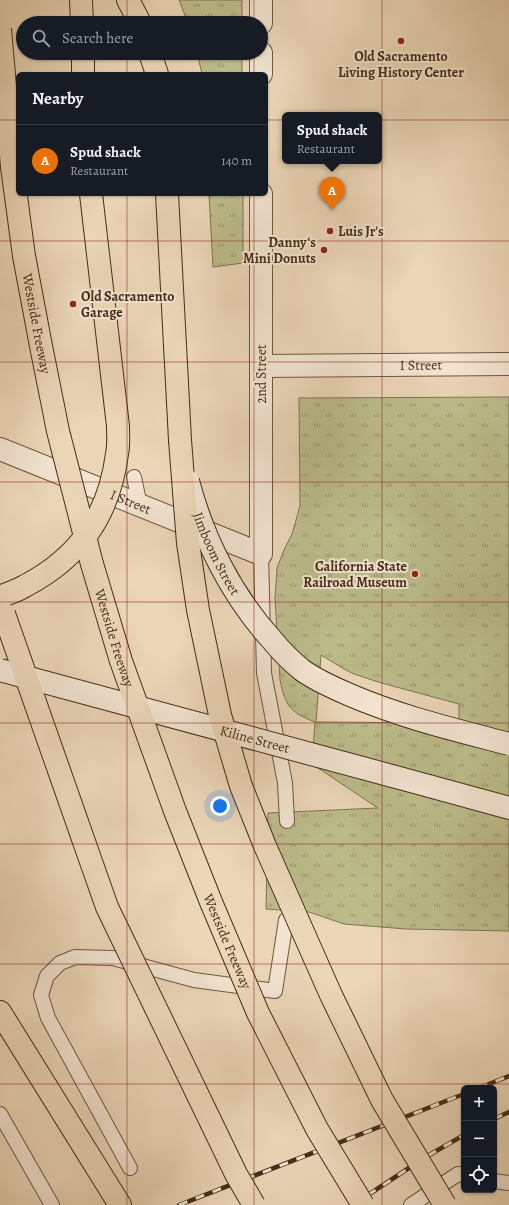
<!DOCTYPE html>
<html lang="en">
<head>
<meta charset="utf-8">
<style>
  :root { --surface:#171b24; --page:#20242c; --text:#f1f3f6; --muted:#9ea1a6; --line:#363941; --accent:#d93025 }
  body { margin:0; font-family:Alegreya,serif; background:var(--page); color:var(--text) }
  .controls { position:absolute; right:12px; bottom:12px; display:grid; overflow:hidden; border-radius:6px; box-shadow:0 1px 3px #0004 }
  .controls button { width:36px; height:36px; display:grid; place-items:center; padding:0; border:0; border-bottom:1px solid var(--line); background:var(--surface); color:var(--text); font:20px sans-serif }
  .you { position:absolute; left:220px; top:806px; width:14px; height:14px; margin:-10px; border:3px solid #fff; border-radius:50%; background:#1a73e8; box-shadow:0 0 0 6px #1a73e833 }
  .badge { display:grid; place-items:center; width:26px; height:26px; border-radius:50%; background:var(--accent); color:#fff; font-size:13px; font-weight:700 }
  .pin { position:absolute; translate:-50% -33px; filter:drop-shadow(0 1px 2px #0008) }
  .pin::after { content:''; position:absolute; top:21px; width:14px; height:12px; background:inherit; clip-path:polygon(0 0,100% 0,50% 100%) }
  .popup { position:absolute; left:282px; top:112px; width:100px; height:52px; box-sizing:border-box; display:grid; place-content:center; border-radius:6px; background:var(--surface); filter:drop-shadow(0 1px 3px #0005); font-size:13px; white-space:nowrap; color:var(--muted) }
  .popup b { font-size:15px; color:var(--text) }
  .popup::after { content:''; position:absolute; left:50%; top:100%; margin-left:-8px; border:8px solid transparent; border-top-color:var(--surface) }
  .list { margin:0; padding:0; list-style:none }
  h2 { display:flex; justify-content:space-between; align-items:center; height:52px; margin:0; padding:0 16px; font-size:17px }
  h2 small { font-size:13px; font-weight:400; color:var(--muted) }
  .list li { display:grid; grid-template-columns:26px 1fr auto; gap:12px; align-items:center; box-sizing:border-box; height:72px; padding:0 16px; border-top:1px solid var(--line) }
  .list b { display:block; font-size:15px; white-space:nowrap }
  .list p { margin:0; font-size:13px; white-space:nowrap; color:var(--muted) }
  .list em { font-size:13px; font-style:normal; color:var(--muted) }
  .icon { flex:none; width:22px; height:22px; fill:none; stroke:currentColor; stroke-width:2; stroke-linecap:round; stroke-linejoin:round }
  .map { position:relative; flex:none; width:509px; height:1205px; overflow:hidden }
  .search { position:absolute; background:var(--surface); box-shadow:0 1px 3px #0004; left:16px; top:16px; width:252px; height:44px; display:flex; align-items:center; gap:10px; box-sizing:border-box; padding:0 14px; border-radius:22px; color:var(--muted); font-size:15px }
  .panel { position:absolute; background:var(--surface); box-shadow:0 1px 3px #0004; left:16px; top:72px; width:252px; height:124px; border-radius:6px }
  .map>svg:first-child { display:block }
  .park { fill:url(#park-tufts); stroke:#7f7550; fill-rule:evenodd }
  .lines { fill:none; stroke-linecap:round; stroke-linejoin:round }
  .service-casing { stroke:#6c583e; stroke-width:16 }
  .minor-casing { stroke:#6c583e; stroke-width:24 }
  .secondary-casing { stroke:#422e16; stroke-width:24 }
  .primary-casing { stroke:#422e16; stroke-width:24 }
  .motorway-casing { stroke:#422e16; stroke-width:24 }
  .service { stroke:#f2e4d1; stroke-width:14 }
  .minor { stroke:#f2e4d1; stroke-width:22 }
  .secondary { stroke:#f2e4d1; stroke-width:22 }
  .primary { stroke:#ebd6b8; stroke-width:22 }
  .motorway { stroke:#ebd6b8; stroke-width:22 }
  .rail-casing { stroke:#422e16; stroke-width:4.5 }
  .rail { stroke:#f2e4d1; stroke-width:3; stroke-dasharray:9; stroke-linecap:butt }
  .secondary-bridge-casing { stroke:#422e16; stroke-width:24; stroke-linecap:butt }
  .motorway-bridge-casing { stroke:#422e16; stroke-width:24; stroke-linecap:butt }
  .secondary-bridge { stroke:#f2e4d1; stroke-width:22 }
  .motorway-bridge { stroke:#ebd6b8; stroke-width:22 }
  .grid { fill:none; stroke:#8f2418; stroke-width:1; stroke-opacity:0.55 }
  .poi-dot { fill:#8f2418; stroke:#f2e4d1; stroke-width:1.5 }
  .labels { text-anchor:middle; stroke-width:4; stroke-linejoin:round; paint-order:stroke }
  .poi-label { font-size:14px; font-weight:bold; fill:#422e16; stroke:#f2e4d1; text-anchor:start }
  .street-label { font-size:14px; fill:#422e16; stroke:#f2e4d1 }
</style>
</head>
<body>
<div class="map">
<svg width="509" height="1205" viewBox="0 0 509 1205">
  <defs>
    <pattern id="park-tufts" width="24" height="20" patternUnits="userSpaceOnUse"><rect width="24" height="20" fill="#bcbc8b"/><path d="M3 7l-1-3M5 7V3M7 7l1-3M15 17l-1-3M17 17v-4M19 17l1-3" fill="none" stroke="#9a9971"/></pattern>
  </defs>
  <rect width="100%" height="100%" fill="#ebd6b8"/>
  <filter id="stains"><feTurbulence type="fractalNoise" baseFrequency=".005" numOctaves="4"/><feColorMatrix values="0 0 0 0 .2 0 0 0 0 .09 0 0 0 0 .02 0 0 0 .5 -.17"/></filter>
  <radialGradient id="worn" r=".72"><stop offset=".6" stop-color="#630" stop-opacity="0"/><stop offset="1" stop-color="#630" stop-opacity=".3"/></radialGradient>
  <path class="park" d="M179,0H242V23H188Z
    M197,53H242V74H202Z
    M209,194H243V263L213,267Z
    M509,397V931L406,929L344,924L309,912L266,909L268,813L378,808L312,764L315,722C291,713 285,706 280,680L275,599L277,568L284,550L292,534L300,506L299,398ZM321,655L344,669L354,674L378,682L459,704V723L316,722Z"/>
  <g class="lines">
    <g class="service-casing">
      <path id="service" d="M134,477L140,506
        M261,554L264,673L285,783L287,821
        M0,1114L52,1205
        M130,1168L48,1018L41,995L47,976L60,963L75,957L113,958L194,980L275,991L286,920
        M494,1181L509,1183
        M411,1205L458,1174L464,1175"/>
    </g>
    <g class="minor-casing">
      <g id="minor">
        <path d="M261,23V0"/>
        <path d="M261,74V53"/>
        <path id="s1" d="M261,366L509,364"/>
        <path id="s2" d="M0,449L261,554V194"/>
      </g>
    </g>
    <g class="secondary-casing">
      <path id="secondary" d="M429,786L509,808"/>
    </g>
    <g class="primary-casing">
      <path id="primary" d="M128,0L140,23
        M150,53L157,74
        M167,194L180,440"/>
    </g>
    <g class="motorway-casing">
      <path id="motorway" d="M81,0L82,23
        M83,53V74
        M0,1012L120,1205"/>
    </g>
    <use href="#service" class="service"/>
    <use href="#minor" class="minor"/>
    <use href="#secondary" class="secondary"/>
    <use href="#primary" class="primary"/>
    <use href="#motorway" class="motorway"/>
    <g class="rail-casing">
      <path id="rail" d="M479,1088L509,1076
        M494,1119L509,1112
        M179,1205L464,1094
        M353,1205L424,1158L464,1135"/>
    </g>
    <use href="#rail" class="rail"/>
    <g class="secondary-bridge-casing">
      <g id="secondary-bridge">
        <path id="s3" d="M188,481C203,539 232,596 272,640C281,651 291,661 302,670C317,681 334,688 350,695C401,717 456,730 509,744"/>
        <path id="s4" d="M0,670L429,786"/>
      </g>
    </g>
    <g class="motorway-bridge-casing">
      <g id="motorway-bridge">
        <path id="s5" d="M0,29L12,167L24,256L41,346L58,431L92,564L121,661L175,811L211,902L258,1013L317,1129L363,1205"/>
        <path d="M180,440L188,543L198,610L220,715L241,786L265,846L331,995L382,1100L445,1205"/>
        <path d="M0,597C8,593 17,591 25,586C80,557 109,515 117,454C119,445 118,435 118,426L91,194"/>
        <path d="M4,614L107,907L236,1174L254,1205"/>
      </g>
    </g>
    <use href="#secondary-bridge" class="secondary-bridge"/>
    <use href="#motorway-bridge" class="motorway-bridge"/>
  </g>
  <path class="grid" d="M127,0V23M254,0V23M382,0V1205M127,53V74M254,53V74M0,120H18M266,120H509M127,194V1205M254,194V1205M0,241H509M0,362H509M0,482H509M0,602H509M0,723H509M0,844H509M0,964H509M0,1084H509"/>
  <g class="poi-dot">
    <circle cx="401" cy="41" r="4"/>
    <circle cx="330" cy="231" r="4"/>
    <circle cx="324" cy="250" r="4"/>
    <circle cx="73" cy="304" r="4"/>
    <circle cx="415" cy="574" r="4"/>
  </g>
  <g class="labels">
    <g class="poi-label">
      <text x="401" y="61" text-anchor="middle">Old Sacramento<tspan x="401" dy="16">Living History Center</tspan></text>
      <text x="338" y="236">Luis Jr's</text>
      <text x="316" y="247" text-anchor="end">Danny‘s<tspan x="316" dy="16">Mini Donuts</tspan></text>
      <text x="81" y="301">Old Sacramento<tspan x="81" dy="16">Garage</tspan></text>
      <text x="407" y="571" text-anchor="end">California State<tspan x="407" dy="16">Railroad Museum</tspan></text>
    </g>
    <g class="street-label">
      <text dy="5" stroke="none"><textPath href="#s5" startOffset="297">Westside Freeway</textPath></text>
      <text dy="5" stroke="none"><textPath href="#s1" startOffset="160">I Street</textPath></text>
      <text transform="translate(261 374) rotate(-90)" y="5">2nd Street</text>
      <text dy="5" stroke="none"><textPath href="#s2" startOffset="141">I Street</textPath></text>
      <text dy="5" stroke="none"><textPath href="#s3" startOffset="78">Jimboom Street</textPath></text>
      <text dy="5" stroke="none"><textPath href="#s5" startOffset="621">Westside Freeway</textPath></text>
      <text dy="5" stroke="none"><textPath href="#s4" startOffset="264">Kiline Street</textPath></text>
      <text dy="5" stroke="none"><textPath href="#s5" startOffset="945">Westside Freeway</textPath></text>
    </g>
  </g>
  <rect width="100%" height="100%" filter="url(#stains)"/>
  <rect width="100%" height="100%" fill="url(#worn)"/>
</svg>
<div class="controls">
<button>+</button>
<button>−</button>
<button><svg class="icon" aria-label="locate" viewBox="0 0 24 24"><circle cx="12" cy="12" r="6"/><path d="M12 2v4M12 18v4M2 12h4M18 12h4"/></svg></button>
</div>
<div class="you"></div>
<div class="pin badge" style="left:332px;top:210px;background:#e8710a">A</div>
<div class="popup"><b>Spud shack</b>Restaurant</div>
<div class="search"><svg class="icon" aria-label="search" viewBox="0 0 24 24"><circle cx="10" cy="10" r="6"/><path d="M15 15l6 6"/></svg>Search here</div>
<section class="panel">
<h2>Nearby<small></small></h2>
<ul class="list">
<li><span class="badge" style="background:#e8710a">A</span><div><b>Spud shack</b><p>Restaurant</p></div><em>140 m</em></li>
</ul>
</section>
</div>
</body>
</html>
